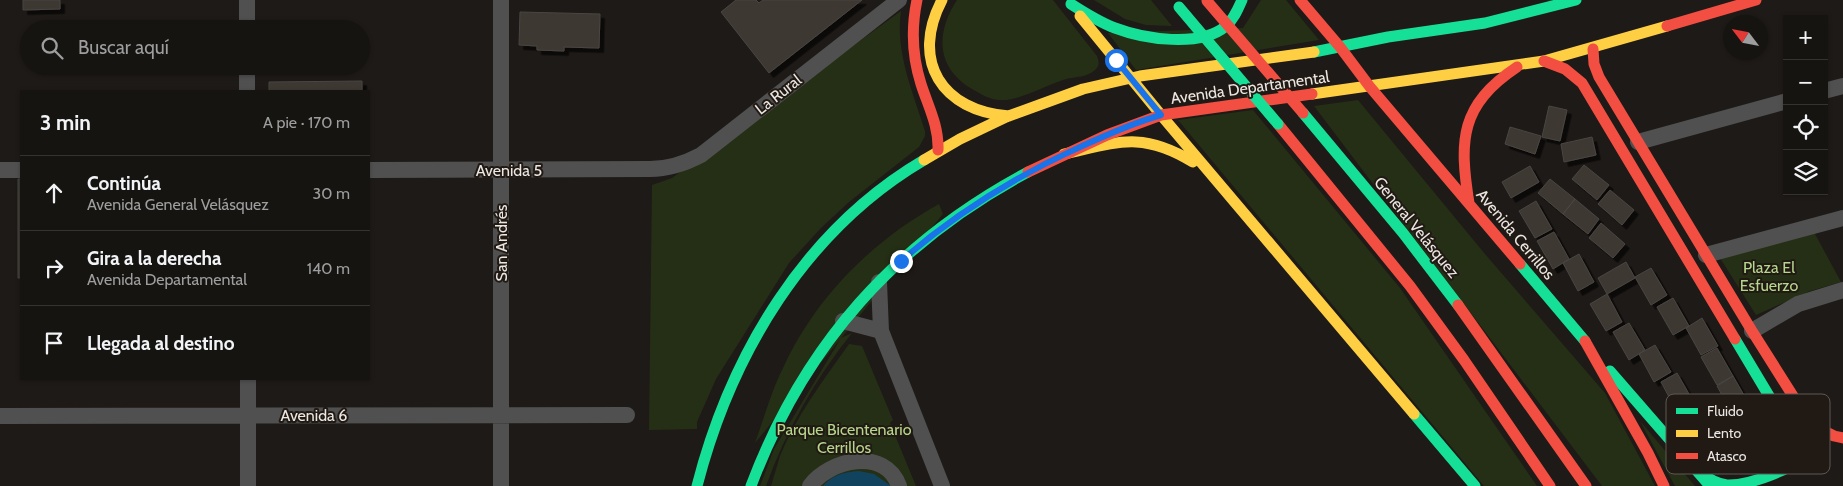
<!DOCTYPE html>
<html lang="es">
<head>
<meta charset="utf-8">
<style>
  :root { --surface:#161411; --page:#23211f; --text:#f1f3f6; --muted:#9e9e9f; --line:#353331 }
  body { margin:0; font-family:Cabin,sans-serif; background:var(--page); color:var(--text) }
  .controls { position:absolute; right:15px; top:15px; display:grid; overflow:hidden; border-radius:0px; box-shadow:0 1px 4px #0004 }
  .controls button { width:45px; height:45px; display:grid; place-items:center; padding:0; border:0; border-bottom:1px solid var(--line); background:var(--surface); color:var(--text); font:25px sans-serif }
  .compass { position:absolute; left:1723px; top:15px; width:45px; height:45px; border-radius:50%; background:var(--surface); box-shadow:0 1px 4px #0004; rotate:302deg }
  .stop { position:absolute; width:15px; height:15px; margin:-11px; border:4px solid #1a73e8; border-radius:50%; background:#fff }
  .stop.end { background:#1a73e8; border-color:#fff; box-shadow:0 1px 5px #0008 }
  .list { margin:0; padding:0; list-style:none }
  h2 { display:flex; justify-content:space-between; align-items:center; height:65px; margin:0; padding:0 20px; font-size:21px }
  h2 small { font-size:16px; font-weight:400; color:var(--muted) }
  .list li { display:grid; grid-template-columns:32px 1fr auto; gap:15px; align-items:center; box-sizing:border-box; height:75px; padding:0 20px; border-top:1px solid var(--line) }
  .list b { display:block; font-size:19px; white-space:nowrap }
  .list p { margin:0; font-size:16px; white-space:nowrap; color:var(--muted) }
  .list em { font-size:16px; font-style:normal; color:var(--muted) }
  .icon { flex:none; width:28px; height:28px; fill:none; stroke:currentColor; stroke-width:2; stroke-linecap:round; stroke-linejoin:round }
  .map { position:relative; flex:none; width:1843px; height:486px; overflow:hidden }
  .search { position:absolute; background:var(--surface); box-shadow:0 1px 4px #0004; left:20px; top:20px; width:350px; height:55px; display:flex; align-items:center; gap:12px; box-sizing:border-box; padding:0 18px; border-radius:28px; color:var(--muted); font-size:19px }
  .panel { position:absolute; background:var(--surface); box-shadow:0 1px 4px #0004; left:20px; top:90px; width:350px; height:290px; border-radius:0px }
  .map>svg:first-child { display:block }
  .green { fill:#252f15 }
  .water { fill:#11435e }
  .building { fill:#3d3730; stroke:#494643; filter:url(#shadow) }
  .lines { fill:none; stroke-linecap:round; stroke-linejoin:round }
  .street { stroke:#505050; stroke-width:16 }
  .fast { stroke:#16e098; stroke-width:11 }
  .slow { stroke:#ffcf43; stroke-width:11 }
  .jam { stroke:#f24e42; stroke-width:11 }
  .fast-bridge { stroke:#16e098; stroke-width:11 }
  .jam-bridge { stroke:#f24e42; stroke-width:11 }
  .route { stroke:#1a73e8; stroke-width:6 }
  .labels { text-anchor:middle; stroke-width:4; stroke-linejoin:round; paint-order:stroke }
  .street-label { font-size:16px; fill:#ece7e3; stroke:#211a14 }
  .park-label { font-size:16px; fill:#b6d68b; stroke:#211a14 }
  .key { fill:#211a14; stroke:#5e5852; stroke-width:1 }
  .key-label { font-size:14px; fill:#ece7e3 }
</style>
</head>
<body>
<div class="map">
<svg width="1843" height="486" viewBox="0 0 1843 486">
  <defs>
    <filter id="shadow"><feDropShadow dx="4.5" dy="4.5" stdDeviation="0" flood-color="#0009"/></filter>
  </defs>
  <rect width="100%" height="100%" fill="#1e1a17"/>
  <path class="green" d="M957,0H1053L1097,56C1099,61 1100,66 1095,70C1088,77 1075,77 1066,79C1046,85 1020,101 1000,100C990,100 981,94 972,89C935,67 936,32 957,0Z
    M1094,0H1151L1172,26L1146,25L1125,19Z
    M1261,0H1286L1319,40L1136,70L1108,33L1243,28Z
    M901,11C895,52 913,92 925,131V136L919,147L849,202L821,228L789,263L716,379L697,422V429L649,430L652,185L672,178Z
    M1358,100L1485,254L1605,393L1655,486H1602L1314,106Z
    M1253,110L1400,288L1537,486H1484L1178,120Z
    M939,204L943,214L755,443C764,418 771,392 783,368C815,298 872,241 939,204Z
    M1814,232L1841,282L1810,291L1756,315L1720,258Z
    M852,333C815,379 786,431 766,486H760L774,449L841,338Z
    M849,344L862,346L893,420L890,423L916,486H771C774,476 777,466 780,456C796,416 824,379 849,344Z
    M1640,421L1695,486H1675Z"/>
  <path class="water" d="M859,471L874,474L891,486H823C832,475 844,472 859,471Z"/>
  <path class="building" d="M23,0H60V9L23,10Z
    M736,0H756L759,3L763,0H862L769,73L721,12Z
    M520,12L600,14L599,48L564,47V51L537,50V46L519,45Z
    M362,81V91H269V82Z
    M1549,106L1567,110L1560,141L1542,137Z
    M1510,127L1541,136L1535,154L1505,144Z
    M1592,137L1596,155L1564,162L1561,144Z
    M1584,165L1609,185L1597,200L1572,179Z
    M1530,166L1539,182L1511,198L1502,182Z
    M18,179H21V278H18Z
    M1550,179L1575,199L1563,214L1538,193Z
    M1610,190L1634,210L1622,225L1598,204Z
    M1575,199L1599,219L1588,234L1563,214Z
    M1536,201L1552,229L1535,238L1519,211Z
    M1601,223L1625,244L1613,258L1589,238Z
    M1554,232L1569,259L1553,269L1537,241Z
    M1579,254L1594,282L1578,291L1563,263Z
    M1626,262L1635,278L1607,294L1598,278Z
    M1651,268L1667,295L1651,305L1635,277Z
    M1607,294L1622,322L1606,331L1590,304Z
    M1673,298L1689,326L1673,335L1657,307Z
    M1702,318L1718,346L1701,355L1686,328Z
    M1629,323L1645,350L1629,360L1613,332Z
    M1655,345L1671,372L1654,382L1639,354Z
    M1717,348L1733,376L1717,385L1701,357Z
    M1677,373L1693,401L1676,410L1661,382Z
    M1733,376L1749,404L1732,413L1717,386Z"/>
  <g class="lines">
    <path class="street" d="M247,0V29
      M247,66V91
      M1824,91L1843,86
      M1638,142L1787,101
      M0,170H21
      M369,170L650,169C669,169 684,164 701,155L899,0
      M1706,255L1843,218
      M879,282L881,331L942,486
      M843,321L881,331
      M1752,331L1798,304L1843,290
      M248,379V486
      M0,416L627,415
      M501,486V0
      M810,486C830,459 885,447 899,486"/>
    <path class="fast" d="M1071,4C1085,13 1099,22 1115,28C1144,39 1200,48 1226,26C1234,19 1238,9 1242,0
      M1314,52L1388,37L1485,23L1576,0
      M1303,113L1403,233L1458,305
      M1520,264L1585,341
      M1735,339L1784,421L1812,455
      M1610,371L1710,486
      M1414,414L1475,486
      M1699,472C1707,478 1716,484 1727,485C1756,486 1798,463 1824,450
      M697,486C731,354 805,230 924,160
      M751,486C804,345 895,243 1028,172"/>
    <path class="slow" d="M942,0C910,61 942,111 1009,116
      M1080,16L1161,115
      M1312,94L1544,61L1667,26
      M1161,115L1414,414
      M1064,154C1118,142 1142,131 1193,162
      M924,160L960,139L1006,117L1083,89L1140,76L1314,52"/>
    <path class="jam" d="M917,0C911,29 912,56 921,84C928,106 939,126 938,150
      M1300,0L1340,47L1370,87L1520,264
      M1667,26L1756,0
      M1593,49L1594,64L1599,77L1752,331L1805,415L1818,428L1834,436L1843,438
      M1544,61L1565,69L1582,83L1735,339
      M1278,124L1410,286L1464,360L1550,486
      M1028,172L1107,135L1161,115L1312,94
      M1469,203C1459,140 1460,105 1517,67
      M1458,305L1586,486
      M1585,341L1648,453L1664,486"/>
    <path class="fast-bridge" d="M1179,7L1278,124"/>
    <path class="jam-bridge" d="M1207,1L1303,113"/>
  </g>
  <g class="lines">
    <path class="route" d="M901,261C955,214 1014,177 1080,147C1106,135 1133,123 1161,115L1116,60"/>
  </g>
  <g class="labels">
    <g class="street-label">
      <text transform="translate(1250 87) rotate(-8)" y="6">Avenida Departamental</text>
      <text transform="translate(778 94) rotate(-38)" y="6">La Rural</text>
      <text x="509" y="176">Avenida 5</text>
      <text transform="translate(1417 227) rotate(51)" y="6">General Velásquez</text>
      <text transform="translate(1516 234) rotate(50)" y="6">Avenida Cerrillos</text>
      <text transform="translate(501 243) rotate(-90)" y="6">San Andrés</text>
      <text x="314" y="421">Avenida 6</text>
    </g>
    <g class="park-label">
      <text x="1769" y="273">Plaza El<tspan x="1769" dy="18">Esfuerzo</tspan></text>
      <text x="844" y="435">Parque Bicentenario<tspan x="844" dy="18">Cerrillos</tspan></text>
    </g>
  </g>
  <rect x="1666" y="394" width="164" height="80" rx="8" class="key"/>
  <rect x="1676" y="408" width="22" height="6" fill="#16e098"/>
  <rect x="1676" y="430" width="22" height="7" fill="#ffcf43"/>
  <rect x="1676" y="453" width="22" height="6" fill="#f24e42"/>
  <g class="key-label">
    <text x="1707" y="416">Fluido</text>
    <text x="1707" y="438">Lento</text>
    <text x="1707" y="461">Atasco</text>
  </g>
</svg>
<div class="controls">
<button>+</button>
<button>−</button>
<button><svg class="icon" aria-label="locate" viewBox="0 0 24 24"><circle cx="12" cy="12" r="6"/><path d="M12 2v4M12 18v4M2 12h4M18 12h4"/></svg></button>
<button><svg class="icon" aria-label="layers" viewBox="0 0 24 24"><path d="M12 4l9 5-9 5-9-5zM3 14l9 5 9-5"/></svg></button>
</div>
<svg class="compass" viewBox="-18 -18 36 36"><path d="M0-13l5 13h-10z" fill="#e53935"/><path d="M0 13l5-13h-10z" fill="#9e9e9f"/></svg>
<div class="stop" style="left:1116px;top:60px"></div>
<div class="stop end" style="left:901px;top:261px"></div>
<div class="search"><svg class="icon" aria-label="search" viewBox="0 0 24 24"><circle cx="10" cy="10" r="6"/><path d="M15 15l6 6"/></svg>Buscar aquí</div>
<section class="panel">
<h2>3 min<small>A pie · 170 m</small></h2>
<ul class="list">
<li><svg class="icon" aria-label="ahead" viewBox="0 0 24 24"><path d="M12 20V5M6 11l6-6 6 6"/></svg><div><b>Continúa</b><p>Avenida General Velásquez</p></div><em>30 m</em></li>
<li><svg class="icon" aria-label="right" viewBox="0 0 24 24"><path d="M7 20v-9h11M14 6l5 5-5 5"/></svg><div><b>Gira a la derecha</b><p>Avenida Departamental</p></div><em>140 m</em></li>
<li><svg class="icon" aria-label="arrive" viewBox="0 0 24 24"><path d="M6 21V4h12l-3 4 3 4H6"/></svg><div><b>Llegada al destino</b></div></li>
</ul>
</section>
</div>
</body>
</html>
